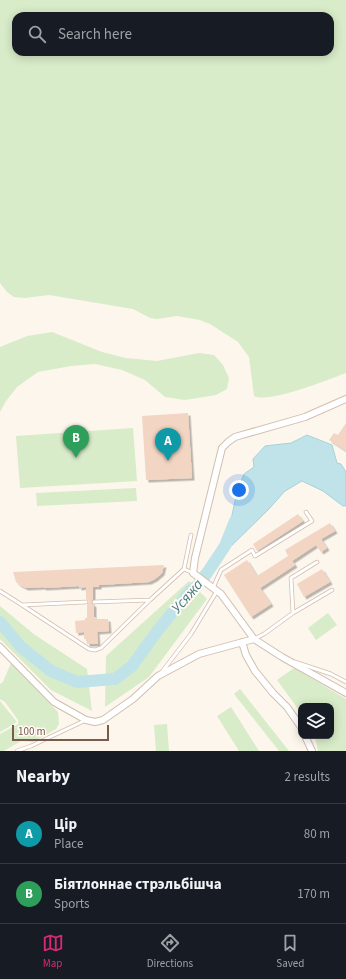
<!DOCTYPE html>
<html lang="en">
<head>
<meta charset="utf-8">
<style>
  :root { --surface:#171b24; --page:#242831; --text:#f1f3f6; --muted:#9ea1a6; --line:#363941; --accent:#db2777 }
  body { margin:0; font-family:"Source Sans 3",sans-serif; background:var(--page); color:var(--text) }
  .controls { position:absolute; right:12px; bottom:12px; display:grid; overflow:hidden; border-radius:8px; box-shadow:0 2px 10px #0003 }
  .controls button { width:36px; height:36px; display:grid; place-items:center; padding:0; border:0; border-bottom:1px solid var(--line); background:var(--surface); color:var(--text); font:20px sans-serif }
  .scale { position:absolute; left:12px; bottom:10px; width:97px; box-sizing:border-box; padding-left:4px; border:2px solid #7a5c4d; border-top:0; font-size:11px; line-height:14px; white-space:nowrap; color:#7a5c4d; -webkit-text-stroke:3px #fffaf3; paint-order:stroke }
  .you { position:absolute; left:239px; top:490px; width:14px; height:14px; margin:-10px; border:3px solid #fff; border-radius:50%; background:#1a73e8; box-shadow:0 0 0 6px #1a73e833 }
  .badge { display:grid; place-items:center; width:26px; height:26px; border-radius:50%; background:var(--accent); color:#fff; font-size:13px; font-weight:700 }
  .pin { position:absolute; translate:-50% -33px; filter:drop-shadow(0 1px 2px #0008) }
  .pin::after { content:''; position:absolute; top:21px; width:14px; height:12px; background:inherit; clip-path:polygon(0 0,100% 0,50% 100%) }
  .list { margin:0; padding:0; list-style:none }
  h2 { display:flex; justify-content:space-between; align-items:center; height:52px; margin:0; padding:0 16px; font-size:17px }
  h2 small { font-size:13px; font-weight:400; color:var(--muted) }
  .list li { display:grid; grid-template-columns:26px 1fr auto; gap:12px; align-items:center; box-sizing:border-box; height:60px; padding:0 16px; border-top:1px solid var(--line) }
  .list b { display:block; font-size:15px; white-space:nowrap }
  .list p { margin:0; font-size:13px; white-space:nowrap; color:var(--muted) }
  .list em { font-size:13px; font-style:normal; color:var(--muted) }
  .icon { flex:none; width:22px; height:22px; fill:none; stroke:currentColor; stroke-width:2; stroke-linecap:round; stroke-linejoin:round }
  .map { position:relative; flex:none; width:346px; height:751px; overflow:hidden }
  .search { position:absolute; background:var(--surface); box-shadow:0 2px 10px #0003; left:12px; right:12px; top:12px; height:44px; display:flex; align-items:center; gap:10px; box-sizing:border-box; padding:0 14px; border-radius:12px; color:var(--muted); font-size:15px }
  .sheet { height:172px; background:var(--surface) }
  nav { display:flex; justify-content:space-around; align-items:center; box-sizing:border-box; height:56px; border-top:1px solid var(--line); background:var(--surface); font-size:11px; color:var(--muted) }
  nav a { display:grid; justify-items:center; gap:2px }
  nav .on { color:var(--accent) }
  .map>svg:first-child { display:block }
  .green { fill:#d8ecc9; fill-rule:evenodd }
  .water { fill:#bfe3e8; stroke:#a5d3da }
  .lines { fill:none; stroke-linecap:round; stroke-linejoin:round }
  .river { stroke:#bfe3e8; stroke-width:12 }
  .building { fill:#f3d5c3; filter:url(#shadow) }
  .lane-casing { stroke:#d1beb0; stroke-width:4.5 }
  .street-casing { stroke:#d1beb0; stroke-width:8 }
  .lane { stroke:#fff; stroke-width:3 }
  .street { stroke:#fff; stroke-width:6 }
  .labels { text-anchor:middle; stroke-width:4; stroke-linejoin:round; paint-order:stroke }
  .water-label { font-size:15px; font-style:italic; fill:#437c86; stroke:#fffaf3 }
</style>
</head>
<body>
<div class="map">
<svg width="346" height="751" viewBox="0 0 346 751">
  <defs>
    <filter id="shadow"><feDropShadow dx="2.5" dy="2.5" stdDeviation="0" flood-color="#0004"/></filter>
  </defs>
  <rect width="100%" height="100%" fill="#fdf6ec"/>
  <path class="green" d="M0,0H346V373C330,379 268,404 254,396L249,357L238,342L210,324L200,320L177,316L157,319L150,318L133,309L49,295L25,298L14,297L7,292L0,283ZM16,16H330V52H16Z
    M52,332L102,352L126,358L157,361L199,353L214,355L223,365L229,378L227,389L216,395L185,400L165,397L145,380L122,370L95,364L71,366L38,372L17,387L6,401L0,412V347L27,336Z
    M133,428L137,481L20,488L16,436Z
    M136,488L137,501L37,506L36,493Z
    M189,581L207,599L149,677L105,707L106,656Z
    M0,606L35,635L87,669L92,711L51,690L0,639Z
    M328,613L337,625L316,640L308,628Z
    M11,663L58,712L59,724L56,729L33,742L21,741L4,751H0V734L18,724V720L5,702L0,699V684L3,682Z
    M294,668L346,699V751H318L315,736H331V706H301V713L277,680Z
    M240,689L289,751H279L234,694Z
    M0,701L17,722L0,732Z
    M231,707L259,751H239L217,716Z
    M167,724L169,751H156L154,725Z"/>
  <path class="water" d="M307,435L332,445L337,463L341,464L346,472V506H343L323,491L302,481L285,491L268,510L225,552L229,535L230,525L237,491L244,474L254,467L253,459L265,446L291,443Z"/>
  <g class="lines">
    <path class="river" d="M0,622L21,647L51,671L77,682L115,679L132,666L158,630L190,591L197,586L207,573L225,546L235,521"/>
  </g>
  <path class="building" d="M188,413L192,478L146,480L142,416Z
    M346,423V451L329,440L334,433L338,435Z
    M298,514L303,521L257,551L253,544Z
    M330,523L335,531L321,539L327,548L321,552L316,545L292,561L295,565L260,588L271,604L251,617L224,575L247,560L257,576L288,556L285,550Z
    M164,565L162,573L155,579L149,582L99,585V587H93V599L91,602L94,605V617H96V619H108L109,631L97,632L98,644H87V639H84V632L76,633L75,621L85,620V618H87V605L89,601L86,599V587L79,588V586L44,588L43,587L26,588L20,585L16,582L13,572Z
    M322,569L330,582L304,597L297,584Z"/>
  <g class="lines">
    <g class="lane-casing">
      <path id="lane" d="M191,535L184,569L193,573
        M213,588L221,570L252,550L255,556L312,521L306,512
        M0,591L22,605L86,602
        M94,602L150,600L184,569
        M22,605L89,649L95,650L101,648L150,600
        M293,613L291,578L317,562
        M254,639L264,634L293,613L332,590
        M295,662L331,674L346,682
        M161,673L191,634L217,591
        M17,751L31,746L86,720"/>
    </g>
    <g class="street-casing">
      <path id="street" d="M254,639L282,657L346,693
        M242,642L246,655L255,671L273,693L287,707L301,727
        M0,647L54,702L86,720L95,722L103,720L133,699L158,676L199,654L254,639L221,594L193,573L195,558L222,448L228,442L235,437L305,417L346,399
        M305,736L312,751"/>
    </g>
    <use href="#lane" class="lane"/>
    <use href="#street" class="street"/>
  </g>
  <g class="labels">
    <g class="water-label">
      <text transform="translate(187 596) rotate(-49)" y="5">Усяжа</text>
    </g>
  </g>
</svg>
<div class="controls">
<button><svg class="icon" aria-label="layers" viewBox="0 0 24 24"><path d="M12 4l9 5-9 5-9-5zM3 14l9 5 9-5"/></svg></button>
</div>
<div class="scale">100 m</div>
<div class="you"></div>
<div class="pin badge" style="left:168px;top:461px;background:#0f9aa8">A</div>
<div class="pin badge" style="left:76px;top:458px;background:#2e9e5b">B</div>
<div class="search"><svg class="icon" aria-label="search" viewBox="0 0 24 24"><circle cx="10" cy="10" r="6"/><path d="M15 15l6 6"/></svg>Search here</div>
</div>
<section class="sheet">
<h2>Nearby<small>2 results</small></h2>
<ul class="list">
<li><span class="badge" style="background:#0f9aa8">A</span><div><b>Цір</b><p>Place</p></div><em>80 m</em></li>
<li><span class="badge" style="background:#2e9e5b">B</span><div><b>Біятлоннае стрэльбішча</b><p>Sports</p></div><em>170 m</em></li>
</ul>
</section>
<nav>
<a class="on"><svg class="icon" aria-label="map" viewBox="0 0 24 24"><path d="M3 6l6-2 6 2 6-2v14l-6 2-6-2-6 2zM9 4v14M15 6v14"/></svg>Map</a>
<a><svg class="icon" aria-label="directions" viewBox="0 0 24 24"><path d="M12 3l9 9-9 9-9-9zM9 14v-3h6M13 9l2 2-2 2"/></svg>Directions</a>
<a><svg class="icon" aria-label="saved" viewBox="0 0 24 24"><path d="M7 4h10v16l-5-4-5 4z"/></svg>Saved</a>
</nav>
</body>
</html>
